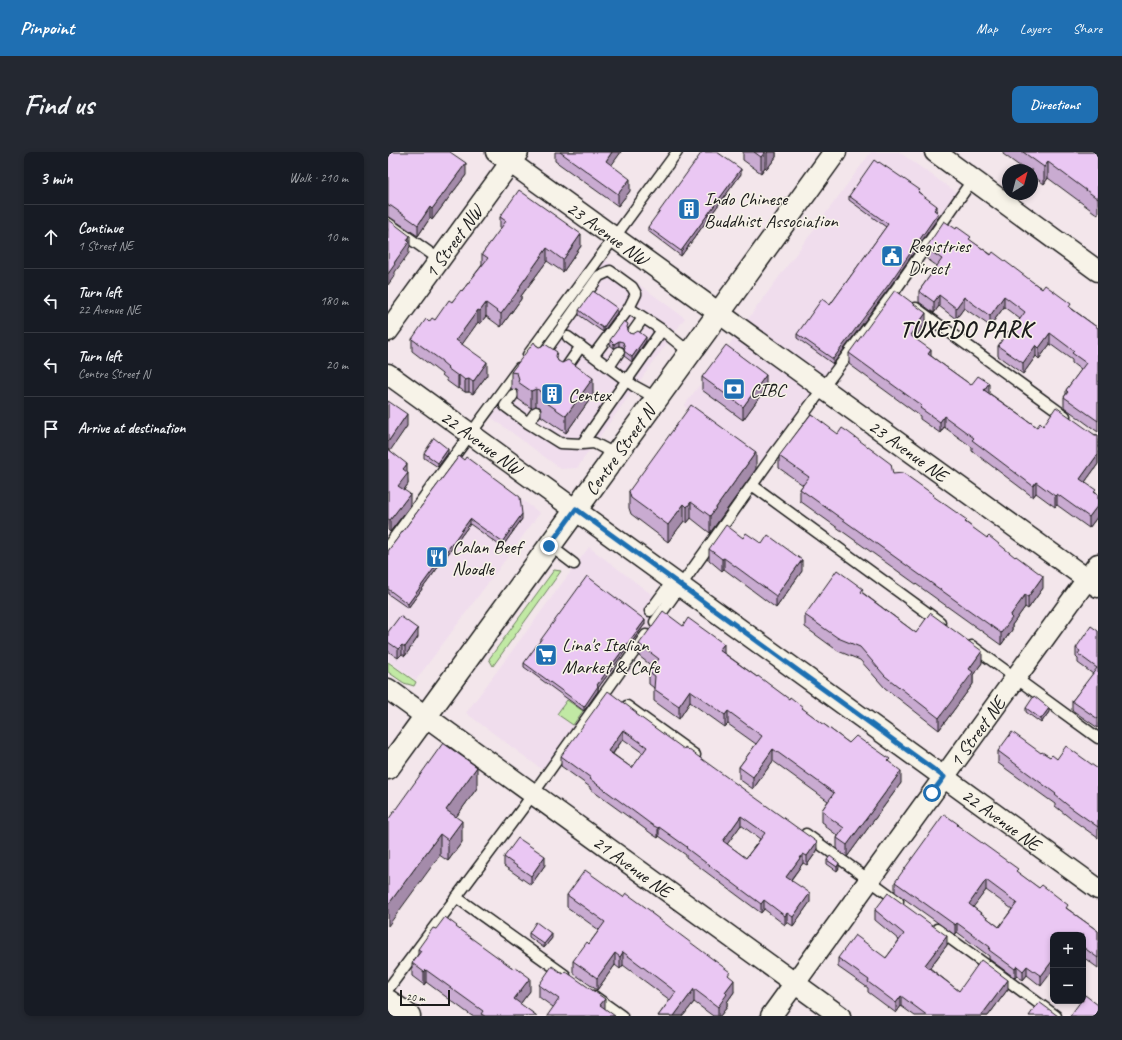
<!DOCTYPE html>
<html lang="en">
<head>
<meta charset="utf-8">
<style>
  :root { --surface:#171b24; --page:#242831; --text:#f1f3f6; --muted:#9ea1a6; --line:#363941; --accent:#1f6fb2 }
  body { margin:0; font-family:Caveat,sans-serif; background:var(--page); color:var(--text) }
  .controls { position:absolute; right:12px; bottom:12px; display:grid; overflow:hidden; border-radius:8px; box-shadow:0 2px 6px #0003 }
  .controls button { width:36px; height:36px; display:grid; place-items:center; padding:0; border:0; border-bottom:1px solid var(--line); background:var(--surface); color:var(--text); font:20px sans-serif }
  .compass { position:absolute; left:614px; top:12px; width:36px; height:36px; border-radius:50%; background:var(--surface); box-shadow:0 2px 6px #0003; rotate:36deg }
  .scale { position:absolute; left:12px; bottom:10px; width:50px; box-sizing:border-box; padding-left:4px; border:2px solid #1c1c1c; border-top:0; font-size:11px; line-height:14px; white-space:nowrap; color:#1c1c1c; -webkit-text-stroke:3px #f7f3e8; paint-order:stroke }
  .stop { position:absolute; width:12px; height:12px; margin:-9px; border:3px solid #1f6fb2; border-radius:50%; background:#fff }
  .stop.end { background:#1f6fb2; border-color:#fff; box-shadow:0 1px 4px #0008 }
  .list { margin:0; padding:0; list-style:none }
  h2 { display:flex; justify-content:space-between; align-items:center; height:52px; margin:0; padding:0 16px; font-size:17px }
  h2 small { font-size:13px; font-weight:400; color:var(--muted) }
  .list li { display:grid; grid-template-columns:26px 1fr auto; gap:12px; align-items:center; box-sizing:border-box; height:64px; padding:0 16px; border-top:1px solid var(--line) }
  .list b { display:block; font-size:15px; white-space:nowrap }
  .list p { margin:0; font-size:13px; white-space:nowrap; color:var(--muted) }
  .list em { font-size:13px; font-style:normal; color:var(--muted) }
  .icon { flex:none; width:22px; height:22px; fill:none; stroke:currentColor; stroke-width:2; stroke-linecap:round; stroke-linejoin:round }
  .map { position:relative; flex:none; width:710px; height:864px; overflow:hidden; border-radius:8px }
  header { display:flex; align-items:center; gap:24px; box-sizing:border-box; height:56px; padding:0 20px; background:var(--accent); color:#fff }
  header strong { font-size:19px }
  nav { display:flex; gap:22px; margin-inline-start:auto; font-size:14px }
  .intro { display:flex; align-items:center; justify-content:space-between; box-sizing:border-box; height:96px; padding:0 24px }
  h1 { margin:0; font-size:28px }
  .button { padding:10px 18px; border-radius:8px; background:var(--accent); color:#fff; font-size:14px; font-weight:700 }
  main { display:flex; gap:24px; padding:0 24px }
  aside { flex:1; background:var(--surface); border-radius:8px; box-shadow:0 2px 6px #0003 }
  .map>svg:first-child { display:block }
  .built { fill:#f0dded }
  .grass { fill:#c1e9a4; stroke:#6e8260 }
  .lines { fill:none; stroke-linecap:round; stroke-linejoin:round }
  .lane-casing { stroke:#1c1c1c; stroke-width:13 }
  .street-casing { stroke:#1c1c1c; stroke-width:23 }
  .secondary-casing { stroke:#1c1c1c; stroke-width:25 }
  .lane { stroke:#f7f3e8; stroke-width:10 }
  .street { stroke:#f7f3e8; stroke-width:20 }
  .secondary { stroke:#f7f3e8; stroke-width:22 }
  .wall { fill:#c9abd1; stroke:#1c1c1c; fill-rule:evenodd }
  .shaded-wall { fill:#a48baa; stroke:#1c1c1c }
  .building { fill:#eac7f3; stroke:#1c1c1c; fill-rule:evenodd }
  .route { stroke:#1f6fb2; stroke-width:5 }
  .labels { text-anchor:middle; stroke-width:3; stroke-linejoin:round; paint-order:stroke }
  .poi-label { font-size:19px; fill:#1c1c1c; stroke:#f7f3e8; text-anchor:start }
  .street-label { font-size:19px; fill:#1c1c1c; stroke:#f7f3e8 }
  .district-label { font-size:23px; font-weight:bold; letter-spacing:1px; fill:#1c1c1c; stroke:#f7f3e8 }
</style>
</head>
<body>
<header>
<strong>Pinpoint</strong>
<nav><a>Map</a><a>Layers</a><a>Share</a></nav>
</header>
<div class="intro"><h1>Find us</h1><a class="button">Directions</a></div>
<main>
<aside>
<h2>3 min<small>Walk · 210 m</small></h2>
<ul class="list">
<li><svg class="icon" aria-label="ahead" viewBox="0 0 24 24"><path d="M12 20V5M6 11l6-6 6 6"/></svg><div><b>Continue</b><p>1 Street NE</p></div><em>10 m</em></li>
<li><svg class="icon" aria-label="left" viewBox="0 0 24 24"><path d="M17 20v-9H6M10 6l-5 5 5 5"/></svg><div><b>Turn left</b><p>22 Avenue NE</p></div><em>180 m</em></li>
<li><svg class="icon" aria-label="left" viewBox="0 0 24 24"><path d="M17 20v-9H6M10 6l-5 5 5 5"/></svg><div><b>Turn left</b><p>Centre Street N</p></div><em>20 m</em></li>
<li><svg class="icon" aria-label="arrive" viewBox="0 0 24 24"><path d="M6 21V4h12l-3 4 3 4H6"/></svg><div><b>Arrive at destination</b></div></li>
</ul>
</aside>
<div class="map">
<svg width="710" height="864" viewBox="0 0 710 864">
  <rect width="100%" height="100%" fill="#f3e6eb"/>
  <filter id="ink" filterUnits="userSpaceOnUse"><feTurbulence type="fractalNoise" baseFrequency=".025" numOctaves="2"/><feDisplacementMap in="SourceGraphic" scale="8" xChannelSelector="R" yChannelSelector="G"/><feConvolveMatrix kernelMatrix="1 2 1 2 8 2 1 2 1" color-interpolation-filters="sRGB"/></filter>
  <g filter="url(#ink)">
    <path class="built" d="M483,0H511L578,47L382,318L296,254Z
      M215,106L297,166L189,316L173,317L100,263Z
      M72,302L152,361L28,528L0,508V399Z
      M201,395L279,454L159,621L78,561Z"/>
    <path class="grass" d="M166,418L173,419L105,514L101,507Z
      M0,510L28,530L26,534L16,531L0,520Z
      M179,548L195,559L185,573L169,562Z"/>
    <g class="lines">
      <g class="lane-casing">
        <path id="lane" d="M0,71L52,108
          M528,156L677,264
          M245,180L255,166
          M180,185L246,234L268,246
          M140,203L289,0
          M206,203L241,156L274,178
          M153,205L211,124L222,119L244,135L248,142L241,156
          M221,215L231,200
          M175,220L193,194
          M125,243L117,254L140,271L172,291L194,292L206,291L227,302
          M140,271L148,260
          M194,292L274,178L301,200
          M364,333L552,470
          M161,393L186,412
          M0,394L131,216
          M262,459L285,428
          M267,470L384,305L506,140L585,27
          M584,494L710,586
          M239,554L307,603
          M418,682L510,749
          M68,745L177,823
          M549,777L668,864
          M0,837L137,653L258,483
          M206,844L234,864"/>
      </g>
      <g class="street-casing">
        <g id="street">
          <path id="s1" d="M108,0L710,435"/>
          <path d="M547,0L710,119"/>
          <path id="s2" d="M0,179L130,0"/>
          <path id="s3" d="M0,222L710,737"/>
          <path id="s4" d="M0,537L452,864"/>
          <path id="s5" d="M383,864L710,412"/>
        </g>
      </g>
      <g class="secondary-casing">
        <g id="secondary">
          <path id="s6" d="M0,616L331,161L447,0"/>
          <path d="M0,849L21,864"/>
        </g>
      </g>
      <use href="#lane" class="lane"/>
      <use href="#street" class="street"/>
      <use href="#secondary" class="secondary"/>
    </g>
    <path class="wall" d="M0,0L78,23L44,68L42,66L30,84L3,66L0,65Z
      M167,0H233L223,13L242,39L230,54L167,9Z
      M355,0H388V5L379,17L377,15L373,21L355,8Z
      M615,0H710V63L660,26L656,32L644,23V18H637L615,2Z
      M353,22L293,104L260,79V75Z
      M532,41L549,58L548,60L550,66L501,136L445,212L409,186V182L442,153L498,75L461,48V44Z
      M112,65L193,94L175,120L159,109L133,144V147L113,175L98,164L92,172L90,170L74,192L99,223L85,242L81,240H77L71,236L70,237L59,229V227L54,223V222L24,199V187L41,170L47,168L74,139L94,113V102L112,78Z
      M583,89L683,156L710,176V280L676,255V245L678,242V238L693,218L684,211V208L662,192L651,207L648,204L635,222L610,204V194L622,181L632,167L616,155L602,174L576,156L568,167L551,154L546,161L531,150V139L549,114L538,106V96Z
      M191,158L229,161L215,180L191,163Z
      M538,171L527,187L543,204L583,233L601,241L649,275L655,274L710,283V312L697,330L710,343V364L701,376L669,353L667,355L648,341L645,345L584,299V295L556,275L552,281L532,267V264L461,212V201Z
      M240,176L239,177L241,181L258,189L244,210L236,204L237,198L235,195L231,194L226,196L222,193V188Z
      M148,193L169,207L170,209L205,243L178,281L153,264V258L152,255L148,254L143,256L130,247V240L129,238L123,237V220Z
      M314,225L378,236L355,268L314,238Z
      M0,249L19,274L2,298L19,320L20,332L16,338L22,354L2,380L0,378Z
      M36,301H60L50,315L36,306Z
      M71,304L134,367L114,395L82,372L20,456L0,442V399Z
      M391,304L505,322L546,345L579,371L655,436L640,457L637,455L624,473V478L613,493L412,349V337L415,333L391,316Z
      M368,317L322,381L303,366L299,371L296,369L280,390L243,362L241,356V339Z
      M355,386L414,419L388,456L336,417L334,419L321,408V397Z
      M475,441L528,481L594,511L585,523V532L551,578L497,536L472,508L450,499L417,475V463Z
      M257,472L210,536V539L196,559L136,515V511Z
      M295,474L336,501L369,525L415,557L461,591L502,611L513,631L459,705L449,698V686L450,684L437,674V672L434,670V658L440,649L385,609L365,637L351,627V615L368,592L340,572L337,575L302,550L291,567L266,549V536L261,532V520L265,515L251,504V492Z
      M710,479V576L684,558V549L705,522L690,511V507L688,505V496Z
      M0,480L30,485L17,504L14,502L10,506L0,499Z
      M638,556L661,560L653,571L638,560Z
      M249,563L429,699L419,713L415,711L403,728L422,750L405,774L399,770L397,773L376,757L373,761L298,705V703L271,684L270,686L264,682L202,637V635L173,614V604ZM235,587L255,601L244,616L225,602ZM353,673L372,687L358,706L339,692Z
      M610,599L653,601L662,605L710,617V686L682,666L667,654V652L610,611Z
      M89,636L68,665L74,690L60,709L0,668Z
      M570,674L630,721L710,779V816L695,805V783H665L653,834L639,823L635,828L629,824L627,826L601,807V804L569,780L567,783L507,740V730ZM598,738L624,757L611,775L585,755Z
      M116,705L157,713L143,733L116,714Z
      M439,708L451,716L449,719L439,712Z
      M179,743L235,745L264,762L342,825L346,840L339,850V855L332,864H325L306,850L295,864H270L282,848L235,813L232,817L227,813L209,838L185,821V809L201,792L211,778L179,755Z
      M487,758L559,793L542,816L571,839L620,837L600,864H527L513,854L508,861L480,840V836L450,815V806H498L511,788L487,768Z
      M69,776L142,839L132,852L149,864H84L38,830L36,833L24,824V811L30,802V797Z
      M141,781L164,786L156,796L141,785Z
      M151,833L217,857L165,855L151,845Z"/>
    <path class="shaded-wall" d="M224,0H233L218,21V9Z
      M377,0V15L373,21V5Z
      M380,0H388V5L379,17V1Z
      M660,10V26L656,32V15Z
      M78,11V23L44,68V57Z
      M353,17V22L293,104V99Z
      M242,27V39L230,54V42Z
      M549,54V58L546,63V58Z
      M42,55V66L30,84V73Z
      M550,61V66L501,136L445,212V207Z
      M193,82V94L175,120V108Z
      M22,84V95L21,96V101L7,120V123L0,133V122Z
      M159,96V109L133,144V147L113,175V162L132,134Z
      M551,143V154L546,161V150Z
      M616,144V155L602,174V164Z
      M576,145V156L568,167V156Z
      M98,151V164L92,172V159Z
      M229,156V161L215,180V176Z
      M90,158V170L68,201V188Z
      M538,161V171L522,194V183Z
      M662,181V192L651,207V196Z
      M258,185V189L244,210V205Z
      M231,189V194L226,196V192Z
      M648,193V204L635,222V211Z
      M543,198V209L540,202Z
      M99,210V223L85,242V230Z
      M71,223V236L70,237V224Z
      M378,223V236L355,268V255Z
      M205,226V243L178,281V264Z
      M81,227V240H77V228Z
      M601,231V242L596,238Z
      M148,237V254L143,256V239Z
      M19,262V274L0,302V290Z
      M556,264V275L552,281V270Z
      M60,297V301L50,315V311Z
      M368,300V317L322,381V364Z
      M710,302V312L692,337V327Z
      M19,312V323L20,321V332L10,346V334L15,317Z
      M648,330V341L645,345V334Z
      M22,342V354L2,380V368Z
      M669,342V353L667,355V344Z
      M303,350V366L299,371V355Z
      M296,352V369L280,390V373Z
      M710,353V364L701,376V365Z
      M134,362V367L114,395V390Z
      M82,367V372L20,456V452Z
      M336,406V417L334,419V407Z
      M414,408V419L388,456V444Z
      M655,424V436L640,457V445Z
      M637,443V455L624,473V478L613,493V481L622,464Z
      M257,468V472L210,536V539L196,559V555L209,533Z
      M30,477V485L17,504V495Z
      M336,492V504L331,498Z
      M14,493V502L10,506V497Z
      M594,499V511L585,523V532L551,578V566L581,517Z
      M302,538V550L291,567V554Z
      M661,556V560L653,571V567Z
      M340,559V572L337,575V563Z
      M235,578V587L220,608V599Z
      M385,597V609L365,637V625Z
      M89,615V636L58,679V658Z
      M513,619V631L459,705V693Z
      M353,664V673L335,698V689Z
      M74,669V690L60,709V688Z
      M271,675V684L270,686V676Z
      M52,682V703L0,774V753Z
      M429,690V699L419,713V704Z
      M415,702V711L398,734V725Z
      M157,704V713L143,733V724Z
      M451,711V716L449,719V715Z
      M598,728V738L581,761V752Z
      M422,741V750L405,774V765Z
      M376,748V757L373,761V752Z
      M399,761V770L397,773V764Z
      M569,771V780L567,783V773Z
      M164,782V786L156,796V792Z
      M559,784V793L537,822V813Z
      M235,800V813L232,817V805Z
      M227,801V813L209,838V826Z
      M665,808V818L653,834V824Z
      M629,814V824L627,826V817Z
      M639,814V823L635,828V819Z
      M38,818V830L36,833V820Z
      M142,826V839L126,860V847Z
      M346,828V840L339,850V855L332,864H330V855L337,840Z
      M620,828V837L600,864H593Z
      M306,837V850L295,864H286Z
      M513,844V854L508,861V851Z
      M217,847V860L212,853Z"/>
    <path class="building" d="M0,0H62L78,11L44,57L42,55L30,73L3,54L0,53Z
      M172,0H224L218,9L242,27L230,42Z
      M314,0H329L353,17L293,99L260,75Z
      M366,0H377L373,5Z
      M635,0H710V47L660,10L656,15Z
      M486,8L490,11L491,10L532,38L530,40L549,54L546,58L550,61L501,132L445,207L409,182L434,147L442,153L500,72L461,44Z
      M131,38L193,82L175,108L159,96L132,134L133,135L113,162L98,151L92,159L90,158L68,188L99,210L85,230L81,227L77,228L71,223L70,224L59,216L60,215L54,210V209L24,187L38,167L41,170L44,166L47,168L61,148L64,150L73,138L74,139L100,106L94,102L118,69L112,65Z
      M0,67L22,84L19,88L21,90L6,111L7,112L0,122Z
      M556,69L568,77L569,75L583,85L581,87L603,103L605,100L654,137L657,133L683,152L681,155L710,176V269L676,245L680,240L678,238L698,211L684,201L686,199L662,181L651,196L648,193L635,211L610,194L620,179L622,181L637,160L616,144L602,164L576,145L568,156L551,143L546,150L531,139L554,107L538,96Z
      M507,138L538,161L522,183L543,198L540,202L583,233L590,224L601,231L596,238L649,275L652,271L655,274L668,255L707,283H710V302L692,327L708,338L706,340L710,343V353L701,365L669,342L667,344L648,330L645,334L584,288L586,286L556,264L552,270L532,256L534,254L461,201Z
      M205,139L229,156L215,176L191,158Z
      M236,169L240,172L239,175L241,181L245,182L250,179L258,185L244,205L236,199L237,196L235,190L231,189L226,192L222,188Z
      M146,190L148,193L151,195L154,194L157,192L169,200L168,204L170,209L174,211L180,208L205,226L178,264L153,247L154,244L152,238L148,237L143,239L130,230L131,227L129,221L123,220Z
      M338,193L378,223L355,255L314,225Z
      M0,249L19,262L0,290Z
      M303,253L368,300L322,364L303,350L299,355L296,352L280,373L243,346L241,339Z
      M423,262L450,282L454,276L460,280L503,312L505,322L515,321L546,343L545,344L579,368L577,370L599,386L601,384L627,405L628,404L655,424L640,445L637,443L622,464L624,466L613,481L412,337L421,325L391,304Z
      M46,286L60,297L50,311L36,301Z
      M0,297L19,312L15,317L20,321L10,334L22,342L2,368L0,367Z
      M71,304L76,308L78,305L132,345L134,362L114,390L82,367L20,452L0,437V399Z
      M338,373L355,386L358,381L374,392L380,383L414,408L388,444L336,406L334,407L321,397Z
      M449,418L475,437L473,440L528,481L542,461L594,499L581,517L585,520L551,566L497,524L472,495L450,486L417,463Z
      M199,424L257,468L209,533L210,534L196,555L136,511Z
      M275,459L295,474L300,466L336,492L331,498L369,525L370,524L401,547L402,545L415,555L414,556L461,591L468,584L479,592V591L502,607L500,609L513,619L459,693L449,686L456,676L437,662L438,661L434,658L446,641L385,597L365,625L351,615L374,584L340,559L337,563L302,538L291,554L266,537L267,524L261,520L271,507L251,492Z
      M12,464L30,477L17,495L14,493L10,497L0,490V480Z
      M703,474L710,479V567L684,549L709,516L690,502L692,499L688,496Z
      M220,539L249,561L248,562L296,597L297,595L429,690L419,704L415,702L398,725L422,741L405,765L399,761L397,764L376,748L373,752L298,696L299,695L271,675L270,676L264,673L202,627L203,626L173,604ZM235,578L259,595L244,616L220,599ZM353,664L377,681L358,706L335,689Z
      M646,544L661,556L653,567L638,556Z
      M624,580L653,601L654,600L662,605L664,603L669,607L678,594L710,617V675L682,655L667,643L668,642L610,599Z
      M55,591L89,615L58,658L74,669L60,688L52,682L0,753V668Z
      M556,662L570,672L569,673L630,717L628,719L651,736L654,733L680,753L678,756L710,779V806L695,795V783H665V808L653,824L639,814L635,819L629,814L627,817L601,798L602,795L569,771L567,773L507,730ZM598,728L629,751L611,775L581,752Z
      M130,686L157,704L143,724L116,705Z
      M442,704L451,711L449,715L439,708Z
      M197,718L235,745L238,741L264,760L263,761L342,820L340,823L346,828L337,840L339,842L330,855L306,837L286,864H270L288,840L235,800L232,805L227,801L209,826L185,809L199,790L201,792L217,770L179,743Z
      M500,741L559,784L537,813L571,839L593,808L620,828L593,864H540L513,844L508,851L480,830L481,828L450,806L467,783L498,806L516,782L487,758Z
      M57,765L69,774L68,775L126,817L127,815L142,826L126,847L149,864H97L93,862L95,859L38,818L36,820L24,811L33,799L30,797L45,776L48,777Z
      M148,770L164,782L156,792L141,781Z
      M164,814L175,822L177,819L217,847L212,853L227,864H159L171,847L151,833Z
      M697,843L710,853V864H682L693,849H695V846Z
      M651,850L670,864H641Z"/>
  </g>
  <g class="lines" filter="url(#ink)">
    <path class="route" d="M161,394L188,357L556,625L544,641"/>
  </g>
  <defs>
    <g id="building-square" transform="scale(1.15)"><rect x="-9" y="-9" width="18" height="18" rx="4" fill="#1f6fb2" stroke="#f7f3e8"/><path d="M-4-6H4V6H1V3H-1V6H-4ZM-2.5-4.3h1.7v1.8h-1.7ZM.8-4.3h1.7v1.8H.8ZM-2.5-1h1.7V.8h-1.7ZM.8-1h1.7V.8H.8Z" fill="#fff"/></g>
    <g id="civic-square" transform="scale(1.15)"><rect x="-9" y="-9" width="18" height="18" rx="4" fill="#1f6fb2" stroke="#f7f3e8"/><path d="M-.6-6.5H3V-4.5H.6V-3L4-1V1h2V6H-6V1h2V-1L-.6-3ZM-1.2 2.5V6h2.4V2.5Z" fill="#fff"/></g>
    <g id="bank-square" transform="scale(1.15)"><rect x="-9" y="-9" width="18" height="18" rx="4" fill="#1f6fb2" stroke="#f7f3e8"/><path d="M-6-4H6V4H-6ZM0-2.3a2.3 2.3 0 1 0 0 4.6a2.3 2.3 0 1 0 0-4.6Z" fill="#fff"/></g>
    <g id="restaurant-square" transform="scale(1.15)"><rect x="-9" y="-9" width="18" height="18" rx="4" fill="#1f6fb2" stroke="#f7f3e8"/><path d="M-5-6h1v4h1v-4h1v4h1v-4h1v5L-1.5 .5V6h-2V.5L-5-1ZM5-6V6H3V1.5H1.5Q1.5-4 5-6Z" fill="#fff"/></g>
    <g id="supermarket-square" transform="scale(1.15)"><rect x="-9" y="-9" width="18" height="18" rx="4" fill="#1f6fb2" stroke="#f7f3e8"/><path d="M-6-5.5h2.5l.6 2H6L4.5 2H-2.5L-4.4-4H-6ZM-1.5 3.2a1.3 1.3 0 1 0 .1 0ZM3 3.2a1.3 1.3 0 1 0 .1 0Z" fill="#fff"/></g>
  </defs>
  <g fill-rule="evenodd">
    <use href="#building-square" x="301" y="57"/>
    <use href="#civic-square" x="504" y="104"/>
    <use href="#bank-square" x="346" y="237"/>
    <use href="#building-square" x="164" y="242"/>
    <use href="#restaurant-square" x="49" y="405"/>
    <use href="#supermarket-square" x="158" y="503"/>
  </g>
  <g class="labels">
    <g class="poi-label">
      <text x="316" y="53">Indo Chinese<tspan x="316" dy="22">Buddhist Association</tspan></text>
      <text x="520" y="100">Registries<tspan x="520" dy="22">Direct</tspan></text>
      <text x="362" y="244">CIBC</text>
      <text x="180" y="249">Centex</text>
      <text x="64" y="401">Calan Beef<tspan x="64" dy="22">Noodle</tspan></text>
      <text x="174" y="499">Lina's Italian<tspan x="174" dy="22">Market &amp; Cafe</tspan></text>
    </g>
    <g class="street-label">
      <text dy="7" stroke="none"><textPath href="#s1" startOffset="138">23 Avenue NW</textPath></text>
      <text dy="7" stroke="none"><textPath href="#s2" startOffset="111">1 Street NW</textPath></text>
      <text dy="7" stroke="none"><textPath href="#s3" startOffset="116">22 Avenue NW</textPath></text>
      <text dy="7" stroke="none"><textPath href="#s6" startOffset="393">Centre Street N</textPath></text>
      <text dy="7" stroke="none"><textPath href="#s1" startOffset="509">23 Avenue NE</textPath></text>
      <text dy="7" stroke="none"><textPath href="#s5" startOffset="351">1 Street NE</textPath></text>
      <text dy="7" stroke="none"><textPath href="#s3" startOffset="758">22 Avenue NE</textPath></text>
      <text dy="7" stroke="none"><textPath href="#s4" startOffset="302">21 Avenue NE</textPath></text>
    </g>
    <g class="district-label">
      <text x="578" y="185">TUXEDO PARK</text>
    </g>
  </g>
</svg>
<div class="controls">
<button>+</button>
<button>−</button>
</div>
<svg class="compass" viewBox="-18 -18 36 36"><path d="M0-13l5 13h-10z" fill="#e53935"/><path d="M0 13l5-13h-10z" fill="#9ea1a6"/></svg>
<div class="scale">20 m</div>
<div class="stop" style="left:544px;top:641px"></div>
<div class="stop end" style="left:161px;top:394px"></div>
</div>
</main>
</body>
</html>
